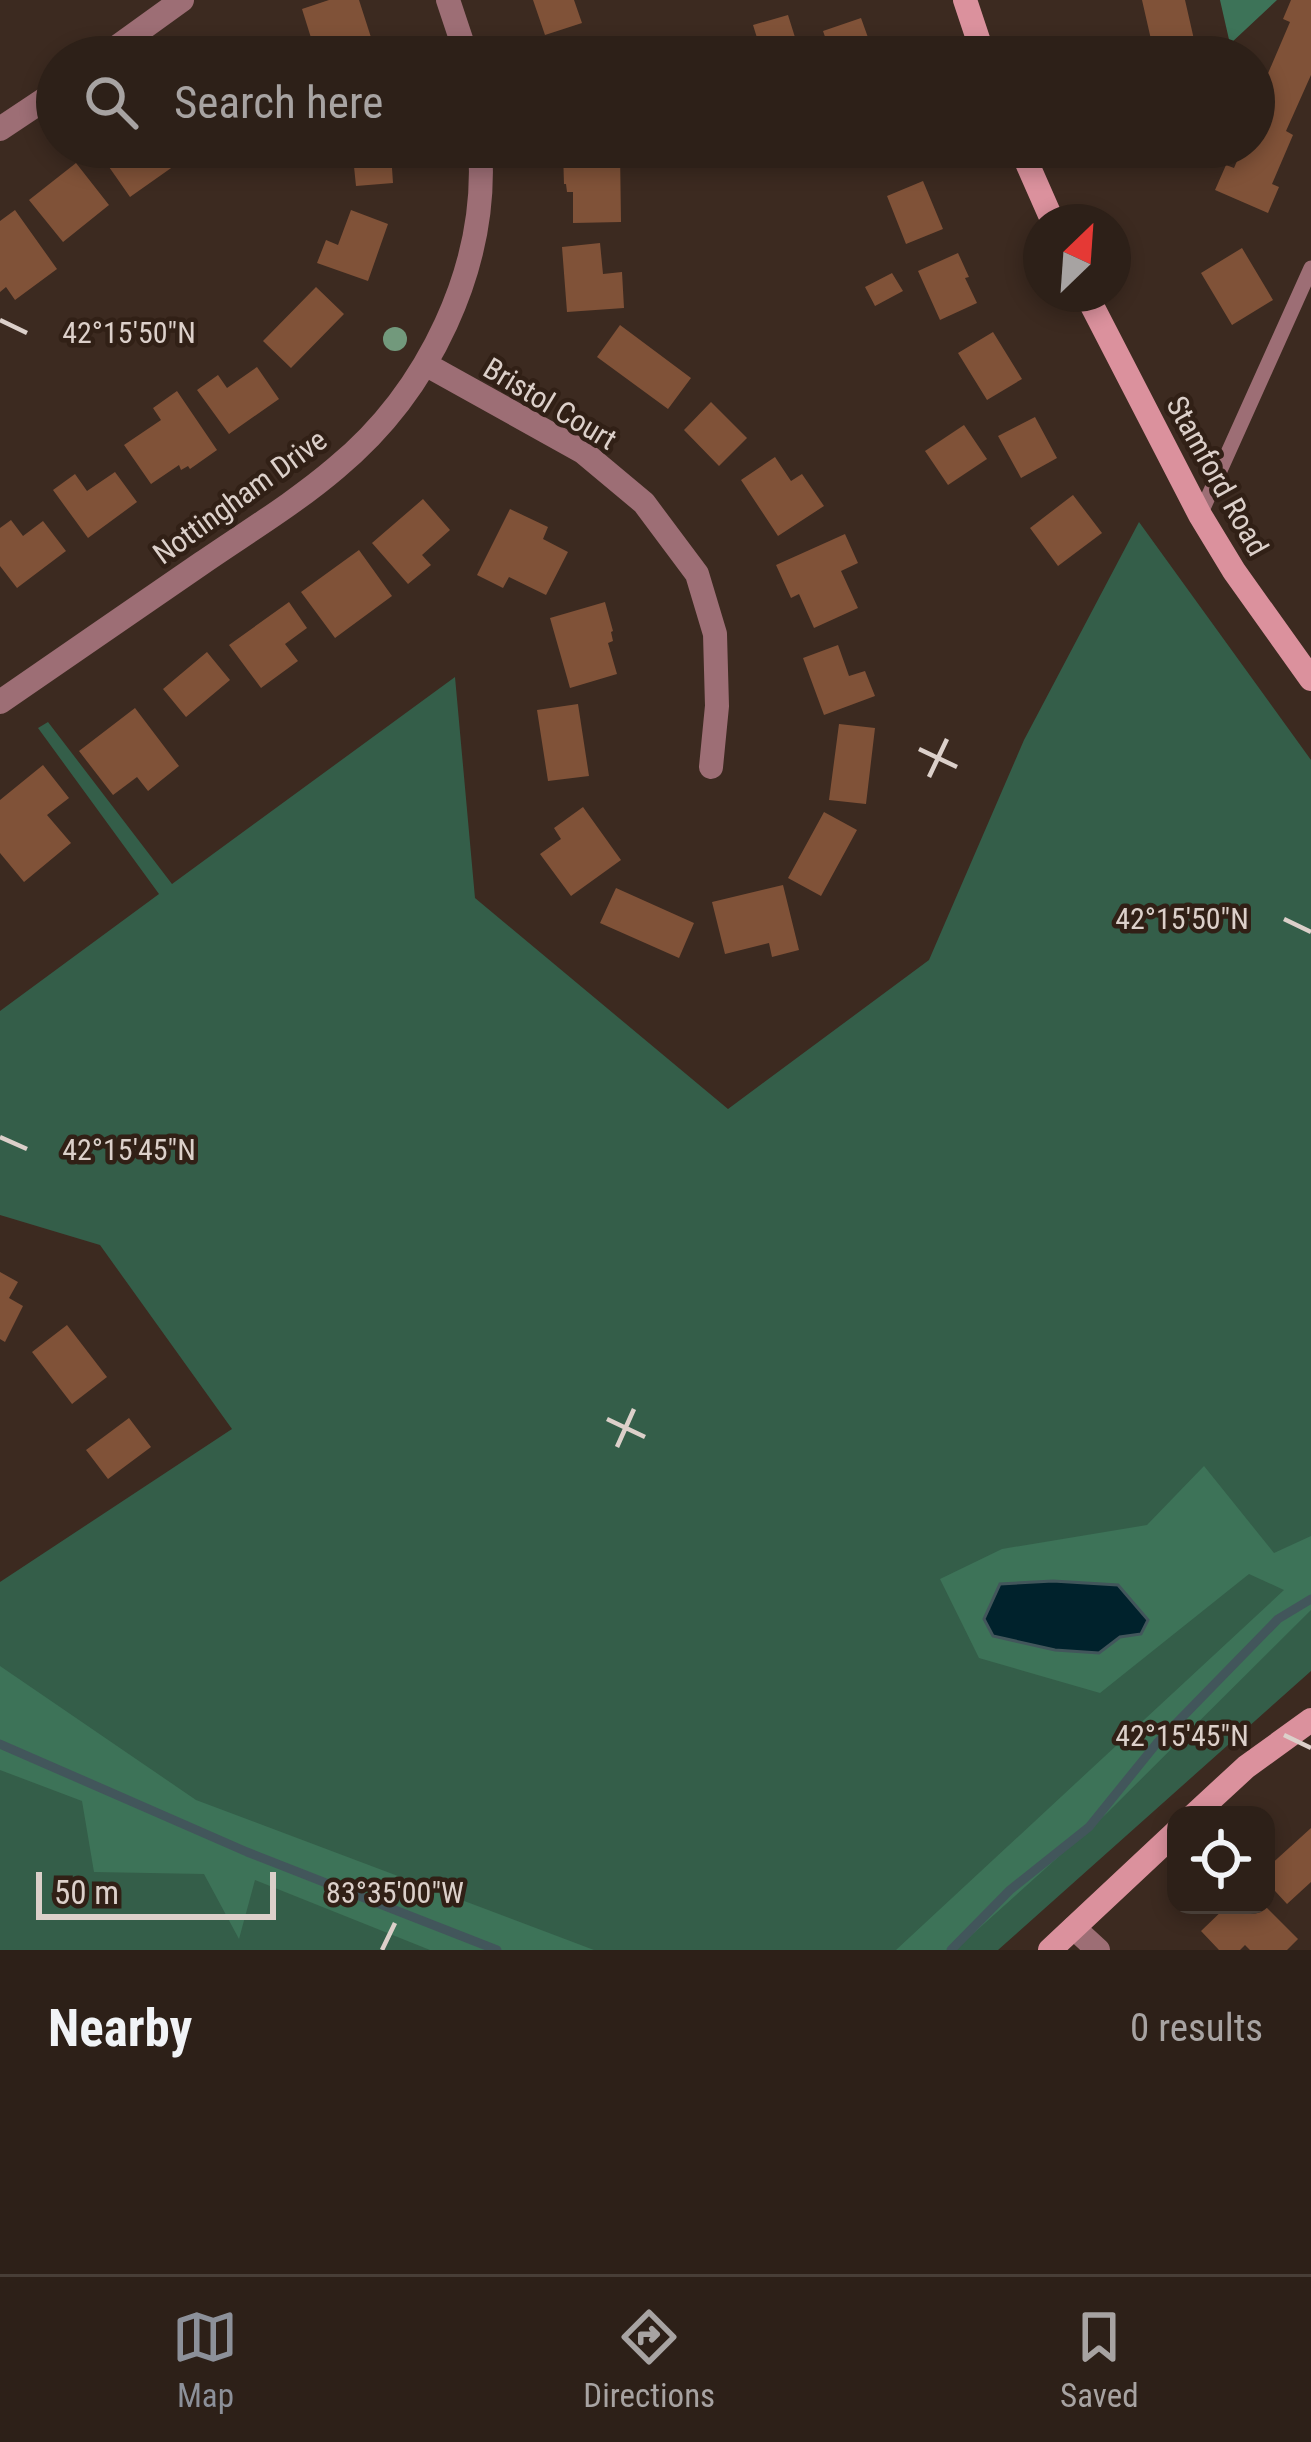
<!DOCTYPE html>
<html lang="en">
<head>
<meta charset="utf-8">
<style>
  :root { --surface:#2d2018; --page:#392d25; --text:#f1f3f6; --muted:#a7a3a2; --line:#483e37; --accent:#8c9099 }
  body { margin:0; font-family:"Roboto Condensed",sans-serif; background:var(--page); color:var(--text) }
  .controls { position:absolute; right:36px; bottom:36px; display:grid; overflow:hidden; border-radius:24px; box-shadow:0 6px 18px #0003 }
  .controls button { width:108px; height:108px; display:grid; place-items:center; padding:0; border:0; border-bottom:3px solid var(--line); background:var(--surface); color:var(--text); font:60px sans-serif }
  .compass { position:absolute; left:1023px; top:204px; width:108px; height:108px; border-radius:50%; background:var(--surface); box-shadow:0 6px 18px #0003; rotate:25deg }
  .scale { position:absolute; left:36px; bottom:30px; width:240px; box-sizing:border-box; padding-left:12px; border:6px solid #dcd0ca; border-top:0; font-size:33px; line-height:42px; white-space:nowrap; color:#dcd0ca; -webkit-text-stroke:9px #312016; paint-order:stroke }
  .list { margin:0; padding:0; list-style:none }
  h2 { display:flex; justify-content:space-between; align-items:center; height:156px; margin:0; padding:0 48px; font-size:51px }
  h2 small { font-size:39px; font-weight:400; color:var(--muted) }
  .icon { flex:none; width:66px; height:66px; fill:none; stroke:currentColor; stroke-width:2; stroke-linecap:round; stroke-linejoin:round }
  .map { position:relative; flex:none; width:1311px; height:1950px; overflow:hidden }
  .search { position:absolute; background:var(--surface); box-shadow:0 6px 18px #0003; left:36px; right:36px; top:36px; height:132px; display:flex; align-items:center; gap:30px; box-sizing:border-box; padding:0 42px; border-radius:66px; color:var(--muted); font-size:45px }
  .sheet { height:324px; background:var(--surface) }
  nav { display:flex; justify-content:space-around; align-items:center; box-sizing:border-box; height:168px; border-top:3px solid var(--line); background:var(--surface); font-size:33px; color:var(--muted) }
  nav a { display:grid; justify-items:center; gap:6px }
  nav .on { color:var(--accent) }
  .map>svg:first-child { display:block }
  .green { fill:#345e49 }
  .forest { fill:#3d7358 }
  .water { fill:#00222c; stroke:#42565b; stroke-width:3 }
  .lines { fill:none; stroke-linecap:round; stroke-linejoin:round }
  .stream { stroke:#42565b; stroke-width:9 }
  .building { fill:#805238 }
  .lane { stroke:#9d6e75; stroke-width:15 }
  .street { stroke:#9d6e75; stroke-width:24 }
  .secondary { stroke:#db919d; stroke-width:24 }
  .tree { fill:#72997c }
  .ticks { fill:none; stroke:#dcd0ca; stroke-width:4.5 }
  .labels { text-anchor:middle; stroke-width:9; stroke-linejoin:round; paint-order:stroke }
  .street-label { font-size:30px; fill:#dcd0ca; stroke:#312016 }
  .ticks-label { font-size:30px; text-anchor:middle; fill:#dcd0ca; stroke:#312016; stroke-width:9; stroke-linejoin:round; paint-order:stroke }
</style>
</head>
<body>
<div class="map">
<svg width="1311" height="1950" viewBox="0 0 1311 1950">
  <rect width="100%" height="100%" fill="#3c2a20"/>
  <path class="green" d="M1139,522L1311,760V1671L998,1950H0V1582L232,1429L100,1245L0,1215V1011L159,894L38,728L48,722L172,884L455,677L475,898L728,1109L929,960L1024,740Z"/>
  <path class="forest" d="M1220,0H1277L1230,44Z
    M1204,1466L1274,1553L1311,1536V1610L1105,1815L955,1950H896L1284,1590L1249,1574L1100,1693L979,1658L940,1579L1002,1549L1147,1525Z
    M0,1666L196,1800L594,1950H430L255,1880L239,1939L204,1874L94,1872L82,1801L0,1770Z"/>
  <path class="water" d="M1053,1581L1118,1585L1148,1620L1141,1634L1120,1637L1099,1653L1055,1650L993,1636L984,1619L1000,1584Z"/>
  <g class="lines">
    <path class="stream" d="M0,1744L247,1852L497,1950
      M951,1950L1010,1890L1089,1827L1157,1743L1278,1619L1311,1599"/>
  </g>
  <path class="building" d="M329,0H359L377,56L317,57L302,9Z
    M533,0H574L582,23L545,35Z
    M1142,0H1185L1198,57H1155Z
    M1291,0H1311V75L1286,131L1293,135L1272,184L1279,187L1268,213L1215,190L1226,165L1234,168L1243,147H1254V106L1290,22L1283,19Z
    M788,15L799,50L777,57H763L753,25Z
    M861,18L875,57H832L823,31Z
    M246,45L255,57H231Z
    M110,147H187L191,154L130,197L100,154Z
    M352,147H397V153H391L393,183L356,186Z
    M873,147H905L877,158Z
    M620,151L621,222L573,223V192H567L566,184H564L563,152Z
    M76,163L109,205L63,242L29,200Z
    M923,181L943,229L906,244L887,196Z
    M15,210L57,269L15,300L6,287L0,292V221Z
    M351,210L388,224L368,281L317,263L326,240L338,245Z
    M600,243L603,274L622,272L624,308L567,312L562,247Z
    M1242,248L1273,300L1232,325L1201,273Z
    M958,253L969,277L965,278L977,303L940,320L918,271Z
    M892,273L903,291L875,306L865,287Z
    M316,287L344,314L291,368L263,341Z
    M620,325L691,378L668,409L597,357Z
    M993,332L1022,379L987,400L958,353Z
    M257,367L279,399L229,434L197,390L218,375L227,388Z
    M177,391L217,450L190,469L188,466L181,470L179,465L151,484L124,445L161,420L153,408Z
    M711,402L747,438L719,466L684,430Z
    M1035,417L1057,458L1021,478L998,436Z
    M964,425L987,459L948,485L925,451Z
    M775,457L791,481L802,474L824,506L778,536L741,480Z
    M115,472L137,502L88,538L53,490L75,474L87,491Z
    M1073,495L1102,533L1058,566L1030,528Z
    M423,499L450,530L422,555L431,565L408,584L372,543Z
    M510,509L548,527L543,539L568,552L546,595L509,577L503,588L477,575Z
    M11,520L23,536L43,521L66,551L17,588L0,566V528Z
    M845,534L858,563L841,571L858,608L814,628L799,594L791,598L776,565Z
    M359,550L392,596L335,638L301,592Z
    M289,602L307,628L285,644L298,661L261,688L229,645Z
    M605,602L613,631L611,632L613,641L608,643L617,674L570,688L550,618Z
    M838,645L849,676L865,671L875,696L824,715L803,658Z
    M207,652L230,680L186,717L163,689Z
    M578,704L589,776L548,781L537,710Z
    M135,708L179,766L148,791L137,777L113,795L79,751Z
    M839,724L875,728L866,804L829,800Z
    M43,765L69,798L47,815L71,843L24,882L0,853V800Z
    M583,807L621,860L571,896L540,854L561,839L554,828Z
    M824,812L857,830L821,896L788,878Z
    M783,885L799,950L772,957L769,943L725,954L712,902Z
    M616,888L694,923L679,958L600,923Z
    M0,1272L18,1282L9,1298L23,1306L5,1342L0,1339Z
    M67,1325L107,1377L72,1404L32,1352Z
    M129,1418L151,1447L108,1479L86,1450Z
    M1311,1828V1882L1287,1904L1266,1881V1869Z
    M1228,1905H1264L1298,1939L1287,1950H1250L1245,1945L1240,1950H1219L1201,1931Z"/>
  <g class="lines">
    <path class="lane" d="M1200,515L1311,268"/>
    <path class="street" d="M448,0L467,57
      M103,57L182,0
      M0,129L57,91
      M425,364L583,452L644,503L697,574L715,634L717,706L711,767
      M0,702C67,656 135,609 202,563C247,532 295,503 336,468C428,392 489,267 480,147
      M1074,1928L1098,1950"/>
    <path class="secondary" d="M965,0L984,57
      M1020,147L1053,222
      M1086,294L1200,515L1234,571L1311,679
      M1194,1815L1246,1767L1311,1720
      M1050,1950L1176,1832"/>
  </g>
  <circle class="tree" cx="395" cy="339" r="12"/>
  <path class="ticks" d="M0,320L27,333M919,749L957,767M929,777L947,739M1284,919L1311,932M0,1137L27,1149M607,1419L645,1437M617,1447L634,1409M1284,1735L1311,1748M382,1950L395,1923"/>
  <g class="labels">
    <g class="street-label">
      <text transform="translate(550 404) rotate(31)" y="10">Bristol Court</text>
      <text transform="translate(1217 476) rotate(61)" y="10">Stamford Road</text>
      <text transform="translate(240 497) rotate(-36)" y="10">Nottingham Drive</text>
    </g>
  </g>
  <g class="ticks-label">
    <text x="129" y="343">42°15'50"N</text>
    <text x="1182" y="929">42°15'50"N</text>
    <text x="129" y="1160">42°15'45"N</text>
    <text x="1182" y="1746">42°15'45"N</text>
    <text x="395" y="1903">83°35'00"W</text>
  </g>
</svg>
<div class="controls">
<button><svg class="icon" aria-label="locate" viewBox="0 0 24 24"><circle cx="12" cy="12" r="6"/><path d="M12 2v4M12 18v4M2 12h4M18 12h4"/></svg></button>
</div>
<svg class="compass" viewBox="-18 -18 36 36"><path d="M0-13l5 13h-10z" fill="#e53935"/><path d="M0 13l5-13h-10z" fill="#a7a3a2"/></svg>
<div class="scale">50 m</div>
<div class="search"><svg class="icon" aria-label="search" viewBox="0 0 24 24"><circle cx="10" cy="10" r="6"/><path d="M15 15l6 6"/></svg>Search here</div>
</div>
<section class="sheet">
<h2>Nearby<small>0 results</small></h2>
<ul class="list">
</ul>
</section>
<nav>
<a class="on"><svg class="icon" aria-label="map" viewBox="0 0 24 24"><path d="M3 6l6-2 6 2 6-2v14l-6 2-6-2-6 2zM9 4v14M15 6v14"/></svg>Map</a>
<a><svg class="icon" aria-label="directions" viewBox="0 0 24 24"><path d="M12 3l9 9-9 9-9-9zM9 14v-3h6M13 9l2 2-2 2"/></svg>Directions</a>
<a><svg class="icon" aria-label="saved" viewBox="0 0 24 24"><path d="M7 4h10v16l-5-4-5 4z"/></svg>Saved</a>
</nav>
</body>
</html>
